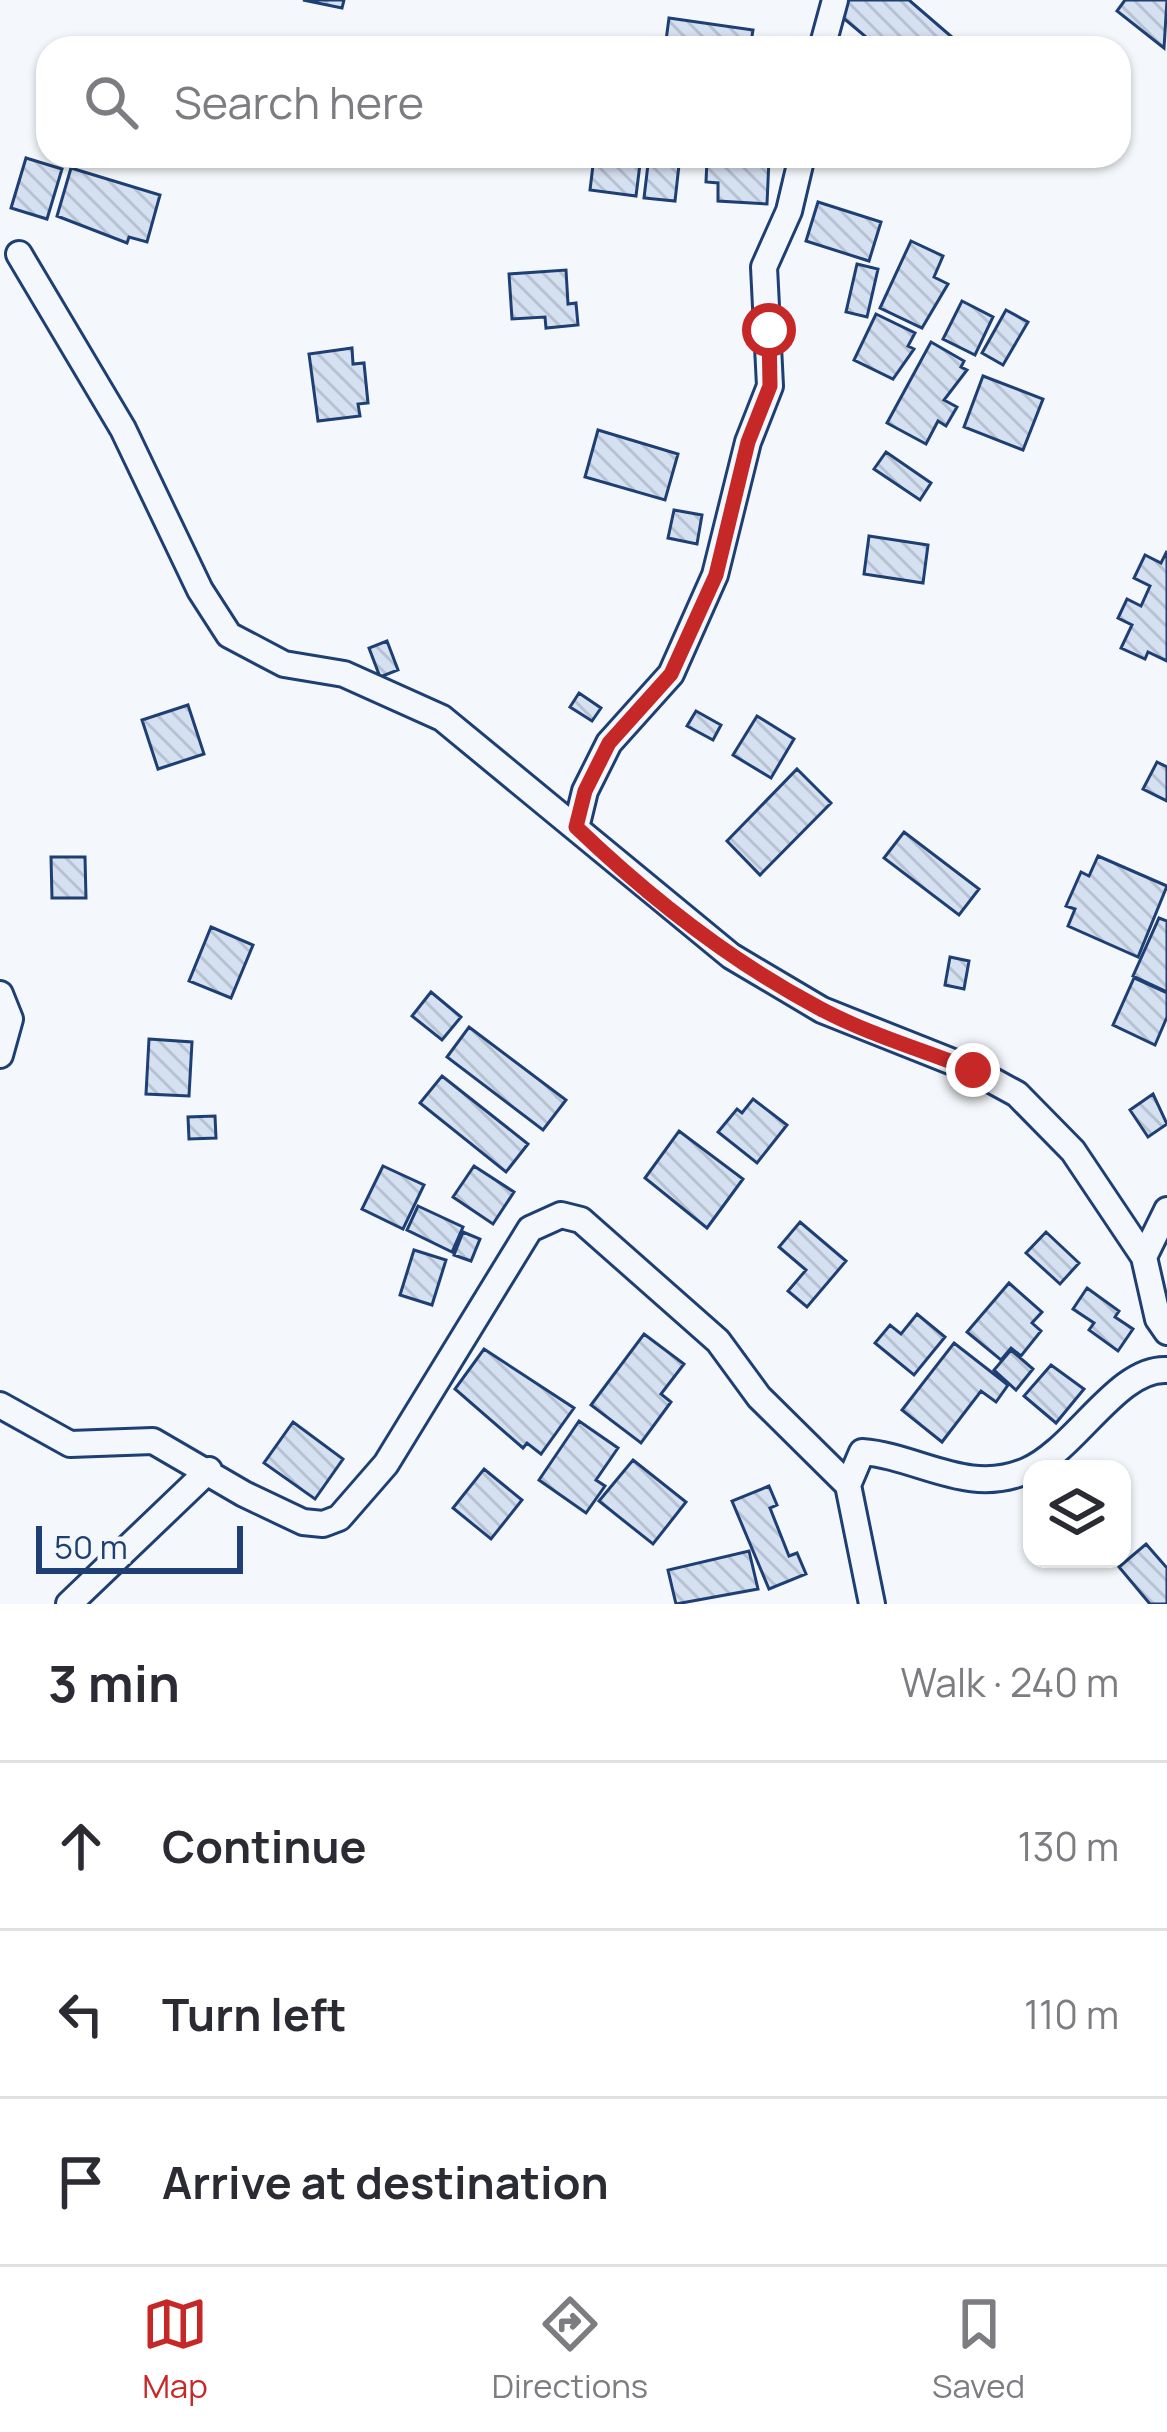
<!DOCTYPE html>
<html lang="en">
<head>
<meta charset="utf-8">
<style>
  :root { --surface:#fff; --page:#f7f7f7; --text:#2b2b33; --muted:#7c7c81; --line:#e1e1e2; --accent:#c62828 }
  body { margin:0; font-family:Manrope,sans-serif; background:var(--page); color:var(--text) }
  .controls { position:absolute; right:36px; bottom:36px; display:grid; overflow:hidden; border-radius:24px; box-shadow:0 3px 9px #0004 }
  .controls button { width:108px; height:108px; display:grid; place-items:center; padding:0; border:0; border-bottom:3px solid var(--line); background:var(--surface); color:var(--text); font:60px sans-serif }
  .scale { position:absolute; left:36px; bottom:30px; width:207px; box-sizing:border-box; padding-left:12px; border:6px solid #1d3f73; border-top:0; font-size:33px; line-height:42px; white-space:nowrap; color:#1d3f73; -webkit-text-stroke:9px #f4f7fb; paint-order:stroke }
  .stop { position:absolute; width:36px; height:36px; margin:-27px; border:9px solid #c62828; border-radius:50%; background:#fff }
  .stop.end { background:#c62828; border-color:#fff; box-shadow:0 3px 12px #0008 }
  .list { margin:0; padding:0; list-style:none }
  h2 { display:flex; justify-content:space-between; align-items:center; height:156px; margin:0; padding:0 48px; font-size:51px }
  h2 small { font-size:39px; font-weight:400; color:var(--muted) }
  .list li { display:grid; grid-template-columns:78px 1fr auto; gap:36px; align-items:center; box-sizing:border-box; height:168px; padding:0 48px; border-top:3px solid var(--line) }
  .list b { display:block; font-size:45px; white-space:nowrap }
  .list em { font-size:39px; font-style:normal; color:var(--muted) }
  .icon { flex:none; width:66px; height:66px; fill:none; stroke:currentColor; stroke-width:2; stroke-linecap:round; stroke-linejoin:round }
  .map { position:relative; flex:none; width:1167px; height:1604px; overflow:hidden }
  .search { position:absolute; background:var(--surface); box-shadow:0 3px 9px #0004; left:36px; right:36px; top:36px; height:132px; display:flex; align-items:center; gap:30px; box-sizing:border-box; padding:0 42px; border-radius:36px; color:var(--muted); font-size:45px }
  .sheet { height:660px; background:var(--surface) }
  nav { display:flex; justify-content:space-around; align-items:center; box-sizing:border-box; height:168px; border-top:3px solid var(--line); background:var(--surface); font-size:33px; color:var(--muted) }
  nav a { display:grid; justify-items:center; gap:6px }
  nav .on { color:var(--accent) }
  .map>svg:first-child { display:block }
  .building { fill:url(#building-back-hatch); stroke:#1d3f73; stroke-width:3 }
  .lines { fill:none; stroke-linecap:round; stroke-linejoin:round }
  .street-casing { stroke:#1d3f73; stroke-width:30 }
  .street { stroke:#f4f7fb; stroke-width:24 }
  .route { stroke:#c62828; stroke-width:15 }
</style>
</head>
<body>
<div class="map">
<svg width="1167" height="1604" viewBox="0 0 1167 1604">
  <defs>
    <pattern id="building-back-hatch" width="6" height="6" patternUnits="userSpaceOnUse" patternTransform="scale(3)"><rect width="6" height="6" fill="#d5e0f0"/><path d="M-1 5l2 2M0 0l6 6M5-1l2 2" fill="none" stroke="#b6c1d1"/></pattern>
  </defs>
  <rect width="100%" height="100%" fill="#f4f7fb"/>
  <path class="building" d="M303,0H344L342,8Z
    M843,0H909L953,38L944,48H879L835,11Z
    M1125,0H1167L1164,48L1117,11Z
    M669,18L753,30L750,48H665Z
    M584,156H641L636,196L590,190L594,157Z
    M649,156H680L675,201L644,198Z
    M715,156L769,159L767,204L718,201V183L706,182L707,160Z
    M26,158L62,169L47,219L11,208Z
    M71,168L160,195L147,242L129,237L127,243L57,216Z
    M818,202L881,222L869,261L806,241Z
    M911,241L943,256L934,277L948,284L922,328L880,308Z
    M857,264L878,269L867,317L846,312Z
    M566,270L568,304L576,303L578,325L546,328L545,317L512,319L509,274Z
    M962,301L993,317L975,355L943,339Z
    M1006,310L1028,322L1003,365L982,353Z
    M876,314L915,333L908,346L914,349L893,379L854,360Z
    M931,342L964,361L961,367L967,370L944,400L957,407L946,426L938,421L926,444L887,423Z
    M352,348L353,364L364,363L368,403L358,404L360,416L318,421L309,354Z
    M983,376L1043,399L1023,450L964,427Z
    M598,430L678,454L665,500L585,477Z
    M886,452L931,483L920,500L874,469Z
    M674,510L702,515L697,544L668,538Z
    M869,536L928,545L923,583L864,574Z
    M1167,551V661L1148,652L1145,659L1121,648L1132,625L1118,618L1127,599L1141,606L1150,586L1134,578L1145,555L1161,563Z
    M387,641L398,670L380,677L369,648Z
    M579,693L601,708L592,721L570,707Z
    M188,705L204,754L158,769L142,720Z
    M696,711L721,725L713,740L687,726Z
    M757,716L794,739L771,778L733,755Z
    M1157,762L1167,767V801L1143,789Z
    M797,769L831,803L760,875L727,841Z
    M904,832L979,889L959,915L884,858Z
    M1098,856L1167,886L1138,957L1068,926L1075,909L1066,906L1081,872L1089,876Z
    M51,857H85L86,898H52Z
    M1159,918L1167,921V992L1133,976Z
    M211,927L253,945L231,998L189,981Z
    M950,957L969,961L964,989L945,985Z
    M1134,978L1167,993V1017L1155,1045L1113,1025Z
    M431,992L461,1017L442,1040L412,1016Z
    M469,1027L566,1100L543,1130L447,1057Z
    M149,1039L192,1042L189,1096L146,1094Z
    M442,1076L528,1144L506,1172L420,1103Z
    M1153,1094L1167,1124L1148,1137L1130,1110Z
    M753,1099L787,1125L757,1163L718,1132L737,1109L742,1113Z
    M215,1116L216,1138L189,1139L188,1117Z
    M679,1131L743,1179L707,1228L645,1178Z
    M383,1166L424,1185L403,1229L362,1209Z
    M474,1166L514,1192L493,1224L453,1197Z
    M418,1206L463,1227L452,1252L407,1230Z
    M800,1222L846,1261L807,1307L788,1291L806,1270L779,1247Z
    M463,1232L480,1239L471,1261L454,1255Z
    M1046,1232L1079,1263L1060,1284L1026,1253Z
    M414,1250L446,1260L432,1305L400,1295Z
    M1009,1283L1042,1312L1032,1323L1041,1331L1021,1356L1011,1348L1001,1360L967,1332Z
    M1087,1288L1119,1311L1115,1317L1133,1329L1118,1351L1089,1330L1094,1323L1073,1309Z
    M917,1314L945,1337L914,1375L875,1343L890,1325L901,1334Z
    M644,1334L684,1364L661,1394L671,1402L641,1443L591,1405Z
    M954,1343L1008,1385L996,1402L981,1391L942,1442L902,1410Z
    M484,1349L574,1408L541,1454L527,1443L523,1448L455,1389Z
    M1011,1350L1033,1369L1016,1390L994,1370Z
    M1051,1365L1084,1389L1056,1423L1024,1396Z
    M579,1421L618,1448L596,1480L605,1486L586,1513L539,1480Z
    M293,1422L343,1459L315,1499L264,1463Z
    M633,1460L686,1502L653,1544L599,1501Z
    M484,1469L522,1500L491,1539L453,1508Z
    M769,1486L777,1505L770,1508L789,1556L797,1553L806,1574L769,1589L732,1501Z
    M1146,1544L1167,1568V1604H1150L1119,1567Z
    M749,1551L758,1589L676,1604L668,1570Z"/>
  <g class="lines">
    <g class="street-casing">
      <path id="street" d="M822,48L835,0
        M19,254L123,429L200,590L229,635L284,664L344,674L442,718L731,956L822,1010L973,1070L1017,1094L1073,1151L1144,1257
        M576,828L585,791L609,743L671,674L715,575L748,442L770,386L764,267L789,211L802,156
        M0,994L10,1019L0,1055
        M1167,1210L1144,1257L1158,1319L1167,1332
        M0,1405L70,1444L153,1441L244,1494L303,1522L323,1524L339,1518L386,1464L530,1229L561,1215L581,1220L718,1341L759,1397L848,1485L872,1604
        M848,1485L862,1452C918,1456 967,1496 1026,1471C1076,1450 1117,1367 1167,1370
        M69,1604L209,1470"/>
    </g>
    <use href="#street" class="street"/>
  </g>
  <g class="lines">
    <path class="route" d="M769,330L770,386L748,442L716,575L671,674L609,743L585,791L576,827C649,897 730,961 819,1008C867,1034 923,1050 973,1070"/>
  </g>
</svg>
<div class="controls">
<button><svg class="icon" aria-label="layers" viewBox="0 0 24 24"><path d="M12 4l9 5-9 5-9-5zM3 14l9 5 9-5"/></svg></button>
</div>
<div class="scale">50 m</div>
<div class="stop" style="left:769px;top:330px"></div>
<div class="stop end" style="left:973px;top:1070px"></div>
<div class="search"><svg class="icon" aria-label="search" viewBox="0 0 24 24"><circle cx="10" cy="10" r="6"/><path d="M15 15l6 6"/></svg>Search here</div>
</div>
<section class="sheet">
<h2>3 min<small>Walk · 240 m</small></h2>
<ul class="list">
<li><svg class="icon" aria-label="ahead" viewBox="0 0 24 24"><path d="M12 20V5M6 11l6-6 6 6"/></svg><div><b>Continue</b></div><em>130 m</em></li>
<li><svg class="icon" aria-label="left" viewBox="0 0 24 24"><path d="M17 20v-9H6M10 6l-5 5 5 5"/></svg><div><b>Turn left</b></div><em>110 m</em></li>
<li><svg class="icon" aria-label="arrive" viewBox="0 0 24 24"><path d="M6 21V4h12l-3 4 3 4H6"/></svg><div><b>Arrive at destination</b></div></li>
</ul>
</section>
<nav>
<a class="on"><svg class="icon" aria-label="map" viewBox="0 0 24 24"><path d="M3 6l6-2 6 2 6-2v14l-6 2-6-2-6 2zM9 4v14M15 6v14"/></svg>Map</a>
<a><svg class="icon" aria-label="directions" viewBox="0 0 24 24"><path d="M12 3l9 9-9 9-9-9zM9 14v-3h6M13 9l2 2-2 2"/></svg>Directions</a>
<a><svg class="icon" aria-label="saved" viewBox="0 0 24 24"><path d="M7 4h10v16l-5-4-5 4z"/></svg>Saved</a>
</nav>
</body>
</html>
